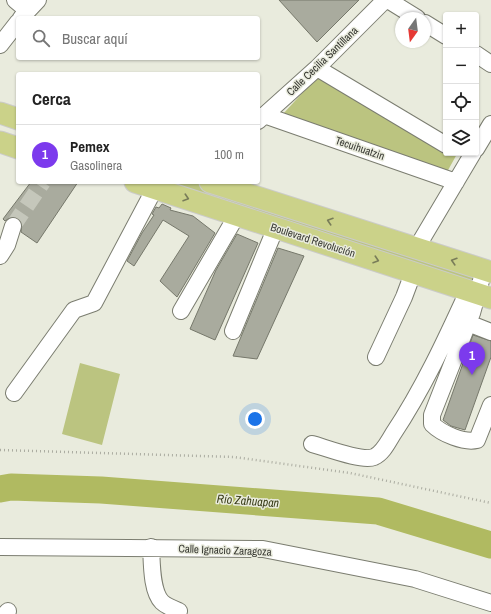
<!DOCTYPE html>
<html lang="es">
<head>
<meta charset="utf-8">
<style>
  :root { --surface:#fff; --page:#f2f2f2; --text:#222; --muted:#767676; --line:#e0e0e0; --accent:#7c3aed }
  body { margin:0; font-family:"Archivo Narrow",sans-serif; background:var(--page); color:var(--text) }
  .controls { position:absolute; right:12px; top:12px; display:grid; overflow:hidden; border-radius:4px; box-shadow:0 1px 3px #0004 }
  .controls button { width:36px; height:36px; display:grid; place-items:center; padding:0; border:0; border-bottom:1px solid var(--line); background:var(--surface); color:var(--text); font:20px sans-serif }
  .compass { position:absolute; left:395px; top:12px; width:36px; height:36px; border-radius:50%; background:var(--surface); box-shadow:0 1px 3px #0004; rotate:194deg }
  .you { position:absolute; left:255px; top:419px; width:14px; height:14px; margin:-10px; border:3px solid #fff; border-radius:50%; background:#1a73e8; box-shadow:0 0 0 6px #1a73e833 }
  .badge { display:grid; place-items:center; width:26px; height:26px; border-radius:50%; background:var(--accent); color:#fff; font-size:13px; font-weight:700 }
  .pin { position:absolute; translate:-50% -33px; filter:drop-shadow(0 1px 2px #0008) }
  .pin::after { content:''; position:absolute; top:21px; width:14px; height:12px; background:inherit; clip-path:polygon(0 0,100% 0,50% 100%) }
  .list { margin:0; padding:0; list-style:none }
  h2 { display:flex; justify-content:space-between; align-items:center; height:52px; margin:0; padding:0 16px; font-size:17px }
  h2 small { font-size:13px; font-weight:400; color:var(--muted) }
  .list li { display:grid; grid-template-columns:26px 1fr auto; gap:12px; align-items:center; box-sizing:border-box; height:60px; padding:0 16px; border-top:1px solid var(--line) }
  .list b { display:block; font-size:15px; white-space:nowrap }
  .list p { margin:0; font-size:13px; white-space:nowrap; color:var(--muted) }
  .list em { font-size:13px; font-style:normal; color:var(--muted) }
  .icon { flex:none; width:22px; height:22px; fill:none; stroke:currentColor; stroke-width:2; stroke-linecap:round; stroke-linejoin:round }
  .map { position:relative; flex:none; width:491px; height:614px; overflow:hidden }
  .search { position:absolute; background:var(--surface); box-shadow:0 1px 3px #0004; left:16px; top:16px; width:244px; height:44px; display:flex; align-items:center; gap:10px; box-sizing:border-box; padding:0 14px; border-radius:4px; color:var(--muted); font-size:15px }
  .panel { position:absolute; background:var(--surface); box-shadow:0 1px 3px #0004; left:16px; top:72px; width:244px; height:112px; border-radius:4px }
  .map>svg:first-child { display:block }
  .green { fill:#bbc480 }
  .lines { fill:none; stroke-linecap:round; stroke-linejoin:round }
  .river { stroke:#b0ba61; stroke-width:27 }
  .building { fill:#a9ab9e; stroke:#76786b }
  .minor-tunnel { stroke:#c5c7bb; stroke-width:16; stroke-dasharray:16 8; stroke-linecap:butt }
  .minor-casing { stroke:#7b7d70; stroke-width:18 }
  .major-casing { stroke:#cbcbc9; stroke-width:23 }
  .path { stroke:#abaca1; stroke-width:2.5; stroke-dasharray:1 3; stroke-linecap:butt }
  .minor { stroke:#fff; stroke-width:16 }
  .major { stroke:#cbd289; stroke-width:21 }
  .oneway { stroke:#797d59 }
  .labels { text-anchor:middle; stroke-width:3; stroke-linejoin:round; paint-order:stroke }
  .street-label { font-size:11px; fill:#363731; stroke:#e9ebdd }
  .water-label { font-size:12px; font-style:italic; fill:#393d18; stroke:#e9ebdd }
</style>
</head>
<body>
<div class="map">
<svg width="491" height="614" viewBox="0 0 491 614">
  <rect width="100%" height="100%" fill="#e9ebdd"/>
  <path class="green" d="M317,77L446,148V153L457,154L447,172L283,114Z
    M149,182H203L477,277L473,288Z
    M80,363L120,374L102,445L62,434Z"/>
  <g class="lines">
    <path class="river" d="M0,489L11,487L101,490L378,511L491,545"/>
  </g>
  <path class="building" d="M279,0H359L317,42Z
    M31,182H78L37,243L21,232L22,224L20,219L15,217H11L5,221L3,219Z
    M162,204L171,208L170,210L193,216L215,233L177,297L160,281L189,236L163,220L134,266L127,261L142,233L154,215L152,214L156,207L159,208Z
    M237,234L258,243L215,340L190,329L216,270Z
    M278,248L304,256L257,359L233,356Z
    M473,335L491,341V357L465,430L451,426L443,420Z"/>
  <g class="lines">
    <path class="minor-tunnel" d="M13,226L43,182"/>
    <g class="minor-casing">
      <path id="minor" d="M15,0L27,10
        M388,0L417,18
        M21,18L38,0
        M425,23L446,36
        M0,45L18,22
        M476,54L491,64
        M317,68L446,145
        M264,115L456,182
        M258,121L317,68L385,0
        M476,149L491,124
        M416,249L473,153
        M0,256L7,245L13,226
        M484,270L472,313L432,415V424C442,434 464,443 477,440L491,405
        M181,311L237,215
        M468,323L491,332
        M233,331L276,227
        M376,357L404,297L413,273
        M14,393L74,310L94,303L155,188
        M312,444C324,447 362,462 374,457C383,453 388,442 393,434C423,389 446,339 468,291
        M0,547L263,549L415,579L491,603
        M151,547C152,562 151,591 162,602C166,606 174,609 179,611
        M5,614L8,611"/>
    </g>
    <g class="major-casing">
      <path id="major" d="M0,113L18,119
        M0,142L18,148
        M135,182L491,298
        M210,182L491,272"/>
    </g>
    <path class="path" d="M0,450L234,457L350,473L491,503"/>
    <use href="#minor" class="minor"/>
    <use href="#major" class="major"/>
  </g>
  <defs><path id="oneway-chevron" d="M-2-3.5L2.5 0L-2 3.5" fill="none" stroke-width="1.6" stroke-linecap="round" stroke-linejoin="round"/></defs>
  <g class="oneway">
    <use href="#oneway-chevron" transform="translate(186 198) rotate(18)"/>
    <use href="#oneway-chevron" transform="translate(330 221) rotate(-162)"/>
    <use href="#oneway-chevron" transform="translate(376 260) rotate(18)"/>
    <use href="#oneway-chevron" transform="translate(454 261) rotate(-163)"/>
  </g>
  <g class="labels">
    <g class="street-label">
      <text transform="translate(322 61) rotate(-44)" y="4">Calle Cecilia Santillana</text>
      <text transform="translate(360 148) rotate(19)" y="4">Tecuihuatzin</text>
      <text transform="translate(313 240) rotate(18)" y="4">Boulevard Revolución</text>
      <text transform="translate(225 550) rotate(2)" y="4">Calle Ignacio Zaragoza</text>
    </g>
    <g class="water-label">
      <text transform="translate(248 501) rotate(4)" y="4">Río Zahuapan</text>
    </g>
  </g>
</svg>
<div class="controls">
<button>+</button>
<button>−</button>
<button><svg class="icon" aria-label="locate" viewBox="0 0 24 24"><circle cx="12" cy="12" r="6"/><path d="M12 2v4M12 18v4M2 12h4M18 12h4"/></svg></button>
<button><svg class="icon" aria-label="layers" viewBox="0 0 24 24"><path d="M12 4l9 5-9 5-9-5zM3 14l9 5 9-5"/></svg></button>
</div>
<svg class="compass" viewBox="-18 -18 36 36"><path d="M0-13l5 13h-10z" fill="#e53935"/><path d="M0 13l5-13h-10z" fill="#767676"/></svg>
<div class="you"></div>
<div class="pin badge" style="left:472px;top:375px">1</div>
<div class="search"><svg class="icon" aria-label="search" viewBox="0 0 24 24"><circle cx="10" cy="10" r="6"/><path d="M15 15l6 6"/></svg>Buscar aquí</div>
<section class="panel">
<h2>Cerca<small></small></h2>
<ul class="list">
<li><span class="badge">1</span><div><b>Pemex</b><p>Gasolinera</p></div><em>100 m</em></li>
</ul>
</section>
</div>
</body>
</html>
